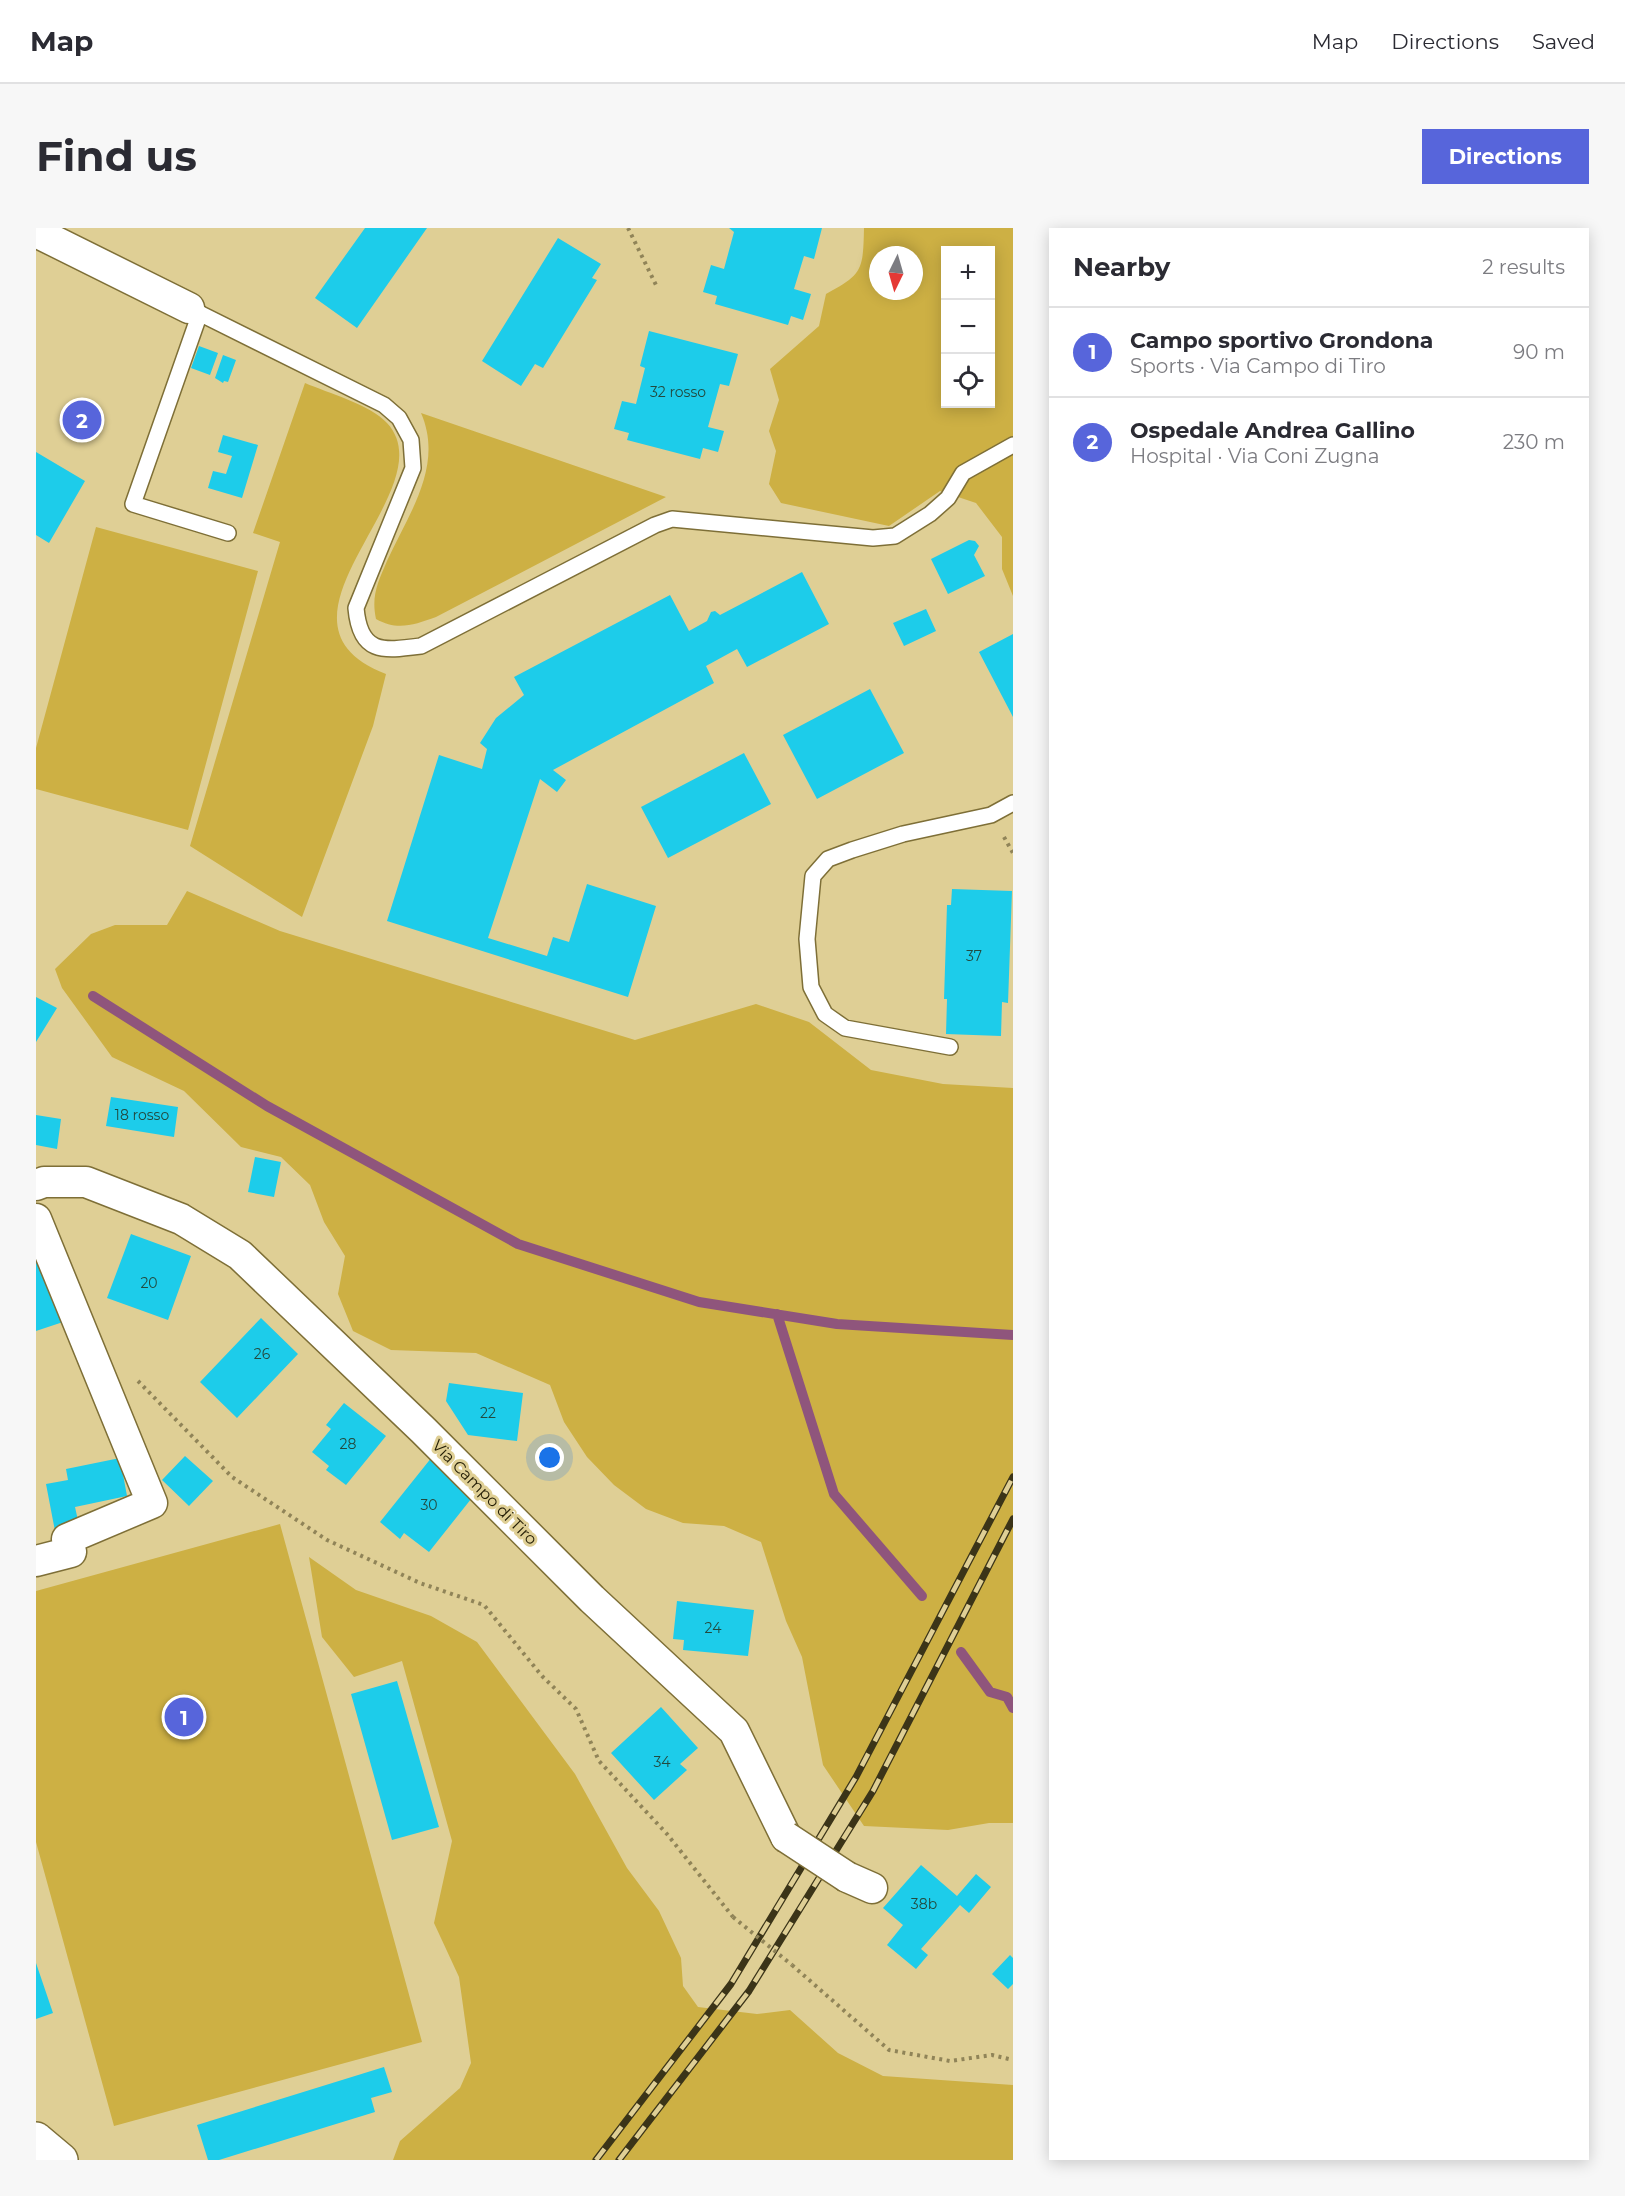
<!DOCTYPE html>
<html lang="en">
<head>
<meta charset="utf-8">
<style>
  :root { --surface:#fff; --page:#f7f7f7; --text:#2b2b33; --muted:#7c7c81; --line:#e1e1e2; --accent:#5765db }
  body { margin:0; font-family:Montserrat,sans-serif; background:var(--page); color:var(--text) }
  .controls { position:absolute; right:18px; top:18px; display:grid; overflow:hidden; border-radius:0px; box-shadow:0 3px 15px #0003 }
  .controls button { width:54px; height:54px; display:grid; place-items:center; padding:0; border:0; border-bottom:2px solid var(--line); background:var(--surface); color:var(--text); font:30px sans-serif }
  .compass { position:absolute; left:833px; top:18px; width:54px; height:54px; border-radius:50%; background:var(--surface); box-shadow:0 3px 15px #0003; rotate:185deg }
  .you { position:absolute; left:514px; top:1230px; width:21px; height:21px; margin:-15px; border:4px solid #fff; border-radius:50%; background:#1a73e8; box-shadow:0 0 0 9px #1a73e833 }
  .badge { display:grid; place-items:center; width:39px; height:39px; border-radius:50%; background:var(--accent); color:#fff; font-size:20px; font-weight:700 }
  .pin { position:absolute; translate:-50% -50%; border:3px solid #fff; box-shadow:0 2px 6px #0006 }
  .list { margin:0; padding:0; list-style:none }
  h2 { display:flex; justify-content:space-between; align-items:center; height:78px; margin:0; padding:0 24px; font-size:26px }
  h2 small { font-size:20px; font-weight:400; color:var(--muted) }
  .list li { display:grid; grid-template-columns:39px 1fr auto; gap:18px; align-items:center; box-sizing:border-box; height:90px; padding:0 24px; border-top:2px solid var(--line) }
  .list b { display:block; font-size:22px; white-space:nowrap }
  .list p { margin:0; font-size:20px; white-space:nowrap; color:var(--muted) }
  .list em { font-size:20px; font-style:normal; color:var(--muted) }
  .icon { flex:none; width:33px; height:33px; fill:none; stroke:currentColor; stroke-width:2; stroke-linecap:round; stroke-linejoin:round }
  .map { position:relative; flex:none; width:977px; height:1932px; overflow:hidden; border-radius:0px }
  header { display:flex; align-items:center; gap:36px; box-sizing:border-box; height:84px; padding:0 30px; background:var(--surface); border-bottom:2px solid var(--line) }
  header strong { font-size:28px }
  nav { display:flex; gap:33px; margin-inline-start:auto; font-size:21px }
  .intro { display:flex; align-items:center; justify-content:space-between; box-sizing:border-box; height:144px; padding:0 36px }
  h1 { margin:0; font-size:42px }
  .button { padding:15px 27px; border-radius:0px; background:var(--accent); color:#fff; font-size:21px; font-weight:700 }
  main { display:flex; gap:36px; padding:0 36px }
  aside { flex:1; background:var(--surface); border-radius:0px; box-shadow:0 3px 15px #0003 }
  .map>svg:first-child { display:block }
  .green { fill:#cdb044; fill-rule:evenodd }
  .lines { fill:none; stroke-linecap:round; stroke-linejoin:round }
  .stream { stroke:#8f557c; stroke-width:10 }
  .building { fill:#1dccea }
  .lane-casing { stroke:#7e6f37; stroke-width:18 }
  .street-casing { stroke:#7e6f37; stroke-width:33 }
  .secondary-casing { stroke:#7e6f37; stroke-width:36 }
  .path { stroke:#908458; stroke-width:4; stroke-dasharray:3 4.5; stroke-linecap:butt }
  .lane { stroke:#fff; stroke-width:15 }
  .street { stroke:#fff; stroke-width:30 }
  .secondary { stroke:#fff; stroke-width:33 }
  .rail-casing { stroke:#3b3418; stroke-width:7 }
  .rail { stroke:#dfcf95; stroke-width:4.5; stroke-dasharray:14; stroke-linecap:butt }
  .street-bridge-casing { stroke:#7e6f37; stroke-width:33; stroke-linecap:butt }
  .path-bridge { stroke:#908458; stroke-width:4; stroke-dasharray:3 4.5; stroke-linecap:butt }
  .street-bridge { stroke:#fff; stroke-width:30 }
  .labels { text-anchor:middle; stroke-width:6; stroke-linejoin:round; paint-order:stroke }
  .number-label { font-size:14px; fill:#224a3f }
  .street-label { font-size:16px; fill:#241e06; stroke:#dfcf95 }
</style>
</head>
<body>
<header>
<strong>Map</strong>
<nav><a>Map</a><a>Directions</a><a>Saved</a></nav>
</header>
<div class="intro"><h1>Find us</h1><a class="button">Directions</a></div>
<main>
<div class="map">
<svg width="977" height="1932" viewBox="0 0 977 1932">
  <rect width="100%" height="100%" fill="#dfcf95"/>
  <path class="green" d="M828,0H977V368L966,341V309L940,275L904,263L853,298L745,275L733,256L740,223L733,203L743,172L734,141L783,98L790,66C827,46 827,42 828,0ZM909,22H954V176H909ZM842,27H878V63H842Z
    M269,155C292,165 335,177 351,195C413,262 213,393 350,446L337,498L266,689L154,618L244,314L217,305Z
    M385,185L630,269L400,389C378,397 361,403 340,391C335,368 342,354 351,333C373,285 408,238 385,185Z
    M60,299L222,343L152,602L0,561V520Z
    M151,663L244,703L599,812L720,776L773,794L835,842L907,856L977,860V1595H953L912,1602L828,1598L787,1537L766,1429L750,1393L725,1314L688,1298L647,1295L610,1281L578,1257L551,1229L528,1194L514,1157L440,1125L355,1122L317,1103L302,1066L309,1028L288,994L274,957L245,929L205,919L148,863L76,829L26,760L19,741L55,706L79,697H131Z
    M244,1296L386,1814L78,1898L0,1614V1363Z
    M273,1329L320,1362L395,1388L441,1414L539,1546L591,1640L623,1683L645,1730L647,1758L662,1779L721,1786L754,1782L802,1825L847,1848L977,1857V1932H357L364,1913L424,1860L435,1835L423,1749L398,1695L416,1613L366,1433L318,1449L286,1409Z"/>
  <g class="lines">
    <path class="stream" d="M57,768L231,878L482,1016L663,1074L801,1096L977,1107
      M741,1086L798,1266L886,1368
      M925,1424L954,1464L971,1469L977,1480"/>
  </g>
  <path class="building" d="M329,0H391L321,100L279,70Z
    M693,0H786L778,31L768,28L758,61L775,66L767,92L755,88L752,97L679,76L681,68L667,64L675,37L688,41L698,4Z
    M522,10L565,36L556,50L561,52L507,140L499,136L485,158L446,133Z
    M613,103L702,126L693,158L684,156L672,199L688,203L682,224L667,220L664,231L591,212L593,205L578,201L586,173L600,176L609,140L604,138Z
    M163,118L182,125L174,147L155,140Z
    M187,127L200,132L192,154L188,153L187,155L179,150Z
    M187,207L222,217L206,270L172,260L177,243L190,246L196,228L182,224Z
    M0,224L49,253L13,315L0,307Z
    M933,312L939,313L943,318L938,327L949,348L912,366L895,331Z
    M766,344L793,396L711,439L701,421L670,438L678,455L517,542L530,552L521,564L504,551L452,710L511,728L517,709L533,714L551,656L620,678L592,769L351,693L403,527L446,541L451,521L444,515L460,490L488,467L478,449L634,367L653,403L671,393L675,384L679,383L684,387Z
    M890,381L900,403L868,418L857,395Z
    M977,406V489L943,424Z
    M834,461L868,525L781,571L747,507Z
    M708,525L735,576L632,630L605,579Z
    M916,661L976,663L972,775L966,774L965,808L910,806L911,771H908L911,677H915Z
    M0,769L21,780L0,814Z
    M75,869L142,879L138,909L70,898Z
    M0,887L25,891L21,921L0,917Z
    M219,929L245,934L238,969L212,964Z
    M95,1006L155,1028L132,1092L71,1070Z
    M0,1022L27,1094L0,1103Z
    M225,1090L262,1126L201,1190L164,1154Z
    M413,1155L487,1165L481,1213L432,1207L410,1173Z
    M308,1175L350,1208L310,1257L290,1242L293,1238L276,1224L295,1201L290,1197Z
    M149,1228L177,1253L153,1278L126,1252Z
    M396,1229L439,1266L393,1324L368,1305L364,1311L344,1294Z
    M84,1230L91,1268L39,1279L43,1297L19,1303L10,1256L32,1252L30,1241Z
    M641,1373L718,1382L712,1428L647,1422L648,1412L637,1411Z
    M361,1453L403,1599L356,1612L315,1466Z
    M625,1479L662,1520L644,1536L651,1542L618,1572L575,1525Z
    M885,1637L921,1668L940,1646L955,1659L933,1685L924,1677L885,1721L892,1727L880,1741L851,1717L867,1697L847,1680Z
    M974,1727L977,1730V1756L972,1761L956,1746Z
    M0,1735L17,1785L0,1791Z
    M348,1839L356,1864L335,1870L339,1884L183,1932H172L161,1897Z"/>
  <g class="lines">
    <g class="lane-casing">
      <path id="lane" d="M153,80L348,177L363,190L375,212L377,240L320,380C324,426 346,423 385,418L619,297L636,291L837,310L859,308L894,286L912,270L927,245L977,217
        M164,85L97,276L192,305
        M914,819L809,800L789,786L775,759L771,711L777,648L792,631L816,622L867,606L955,587L977,575"/>
    </g>
    <g class="street-casing">
      <path id="street" d="M0,4L153,80
        M0,957L8,954H50L145,991L204,1027L387,1202L556,1371L698,1503L750,1609
        M0,991L116,1275L31,1311L35,1324L0,1333
        M811,1649L836,1660"/>
    </g>
    <g class="secondary-casing">
      <path id="secondary" d="M0,1911L25,1932"/>
    </g>
    <path class="path" d="M592,0L621,59
      M968,609L977,625
      M102,1153L196,1249L291,1312L384,1355L448,1377L506,1448L540,1481L563,1533L631,1606L697,1689
      M756,1737L853,1822L914,1833L956,1827L977,1832"/>
    <use href="#lane" class="lane"/>
    <use href="#street" class="street"/>
    <use href="#secondary" class="secondary"/>
    <g class="rail-casing">
      <path id="rail" d="M560,1932L695,1756L820,1549L977,1249
        M583,1932L713,1763L837,1563L977,1291"/>
    </g>
    <use href="#rail" class="rail"/>
    <g class="street-bridge-casing">
      <path id="street-bridge" d="M750,1609L811,1649"/>
    </g>
    <path class="path-bridge" d="M697,1689L756,1737"/>
    <use href="#street-bridge" class="street-bridge"/>
  </g>
  <g class="labels">
    <g class="number-label">
      <text x="642" y="169">32 rosso</text>
      <text x="938" y="733">37</text>
      <text x="106" y="892">18 rosso</text>
      <text x="113" y="1060">20</text>
      <text x="226" y="1131">26</text>
      <text x="452" y="1190">22</text>
      <text x="312" y="1221">28</text>
      <text x="393" y="1282">30</text>
      <text x="677" y="1405">24</text>
      <text x="626" y="1539">34</text>
      <text x="888" y="1681">38b</text>
    </g>
    <g class="street-label">
      <text transform="translate(449 1264) rotate(45)" y="6">Via Campo di Tiro</text>
    </g>
  </g>
</svg>
<div class="controls">
<button>+</button>
<button>−</button>
<button><svg class="icon" aria-label="locate" viewBox="0 0 24 24"><circle cx="12" cy="12" r="6"/><path d="M12 2v4M12 18v4M2 12h4M18 12h4"/></svg></button>
</div>
<svg class="compass" viewBox="-18 -18 36 36"><path d="M0-13l5 13h-10z" fill="#e53935"/><path d="M0 13l5-13h-10z" fill="#7c7c81"/></svg>
<div class="you"></div>
<div class="pin badge" style="left:148px;top:1489px">1</div>
<div class="pin badge" style="left:46px;top:192px">2</div>
</div>
<aside>
<h2>Nearby<small>2 results</small></h2>
<ul class="list">
<li><span class="badge">1</span><div><b>Campo sportivo Grondona</b><p>Sports · Via Campo di Tiro</p></div><em>90 m</em></li>
<li><span class="badge">2</span><div><b>Ospedale Andrea Gallino</b><p>Hospital · Via Coni Zugna</p></div><em>230 m</em></li>
</ul>
</aside>
</main>
</body>
</html>
